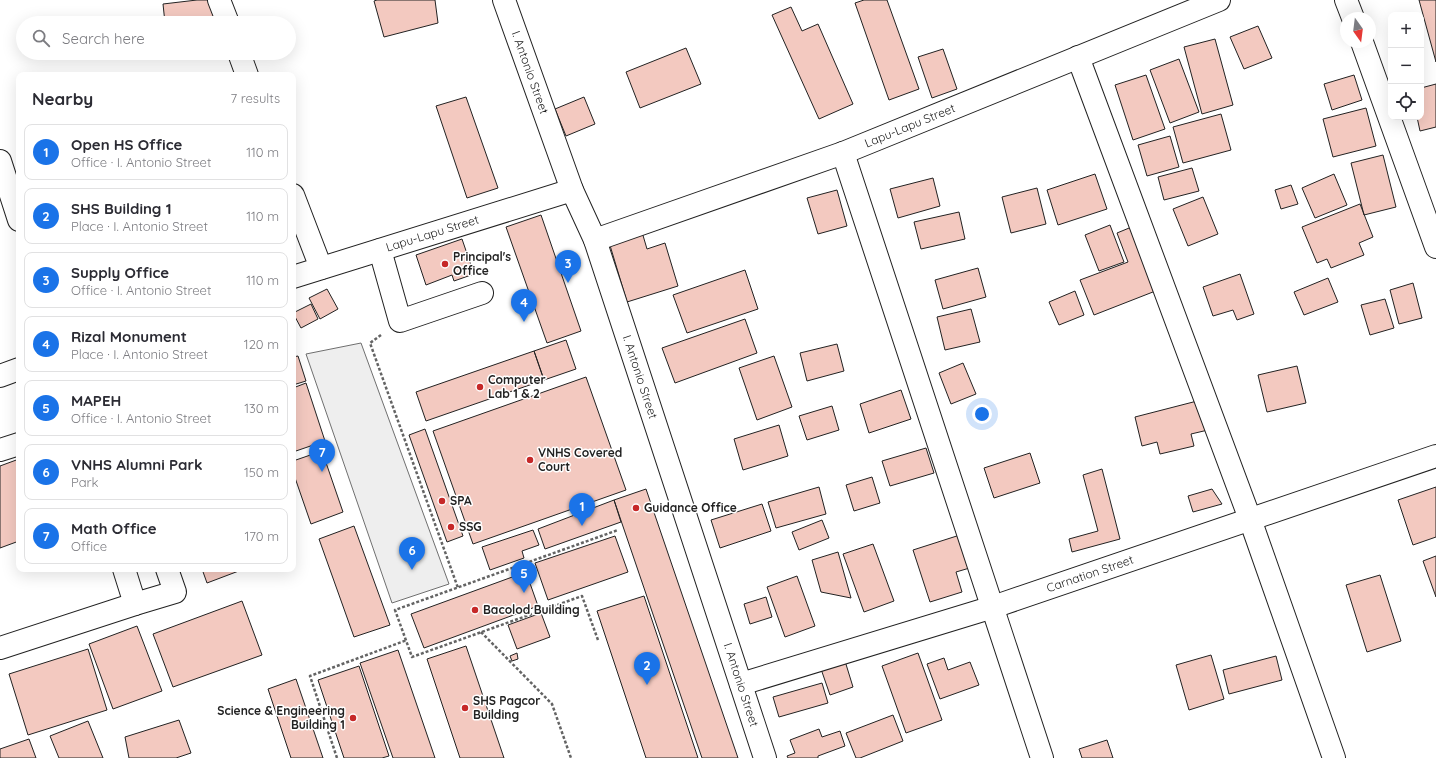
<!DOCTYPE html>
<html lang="en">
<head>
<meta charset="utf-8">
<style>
  :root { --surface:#fff; --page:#f2f2f3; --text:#2b2b33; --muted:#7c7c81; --line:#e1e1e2; --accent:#1a73e8 }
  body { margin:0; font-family:Quicksand,sans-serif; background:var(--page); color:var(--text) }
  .controls { position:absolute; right:12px; top:12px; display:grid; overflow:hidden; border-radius:8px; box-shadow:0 4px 16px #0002 }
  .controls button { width:36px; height:36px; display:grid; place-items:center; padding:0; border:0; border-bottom:1px solid var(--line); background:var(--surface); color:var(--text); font:20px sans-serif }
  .compass { position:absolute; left:1340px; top:12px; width:36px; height:36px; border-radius:50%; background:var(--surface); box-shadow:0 4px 16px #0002; rotate:166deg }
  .you { position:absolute; left:982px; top:414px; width:14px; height:14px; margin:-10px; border:3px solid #fff; border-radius:50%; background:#1a73e8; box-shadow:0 0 0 6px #1a73e833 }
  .badge { display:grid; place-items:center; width:26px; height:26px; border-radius:50%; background:var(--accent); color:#fff; font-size:13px; font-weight:700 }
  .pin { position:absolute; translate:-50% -33px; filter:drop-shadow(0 1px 2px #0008) }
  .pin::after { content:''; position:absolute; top:21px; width:14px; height:12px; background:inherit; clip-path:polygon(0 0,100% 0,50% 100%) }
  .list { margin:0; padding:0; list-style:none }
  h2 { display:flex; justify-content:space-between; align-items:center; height:52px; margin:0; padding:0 16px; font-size:17px }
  h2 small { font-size:13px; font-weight:400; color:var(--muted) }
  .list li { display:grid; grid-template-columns:26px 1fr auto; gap:12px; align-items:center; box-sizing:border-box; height:56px; margin:0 8px 8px; padding:0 8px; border:1px solid var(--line); border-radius:8px }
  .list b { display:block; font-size:15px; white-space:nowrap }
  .list p { margin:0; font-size:13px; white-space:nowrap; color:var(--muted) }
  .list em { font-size:13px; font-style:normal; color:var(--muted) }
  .icon { flex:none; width:22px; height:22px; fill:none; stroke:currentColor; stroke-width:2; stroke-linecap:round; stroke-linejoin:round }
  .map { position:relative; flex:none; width:1436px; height:758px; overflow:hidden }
  .search { position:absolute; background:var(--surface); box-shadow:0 4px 16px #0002; left:16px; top:16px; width:280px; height:44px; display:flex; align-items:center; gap:10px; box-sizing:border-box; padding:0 14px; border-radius:22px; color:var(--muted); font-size:15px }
  .panel { position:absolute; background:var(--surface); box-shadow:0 4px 16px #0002; left:16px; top:72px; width:280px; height:500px; border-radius:8px }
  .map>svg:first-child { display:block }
  .green { fill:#eee; stroke:#6f6f6f }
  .building { fill:#f3c9c0; stroke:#222 }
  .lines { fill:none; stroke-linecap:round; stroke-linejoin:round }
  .minor-casing { stroke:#222; stroke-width:24 }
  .path { stroke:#646464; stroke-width:2.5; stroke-dasharray:3 2; stroke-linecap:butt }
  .minor { stroke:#fff; stroke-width:22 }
  .poi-dot { fill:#c62828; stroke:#fff; stroke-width:1.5 }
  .labels { text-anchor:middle; stroke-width:3; stroke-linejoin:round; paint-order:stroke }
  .street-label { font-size:12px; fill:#222; stroke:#fff }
  .poi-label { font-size:12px; font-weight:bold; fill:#222; stroke:#fff; text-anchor:start }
</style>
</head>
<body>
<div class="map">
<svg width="1436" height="758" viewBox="0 0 1436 758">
  <rect width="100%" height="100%" fill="#fff"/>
  <path class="green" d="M361,343L449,584L392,603L306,354Z"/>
  <path class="building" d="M197,0H212L215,23H165L163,4Z
    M377,0H435L438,23L384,37L374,1Z
    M864,0H887L919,89L889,100L855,3Z
    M1419,0H1436V62Z
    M791,7L802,31L818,24L853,104L819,119L772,15Z
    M1258,26L1272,58L1244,69L1230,37Z
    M1215,39L1233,105L1202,114L1184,47Z
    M686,48L701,84L640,108L626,72Z
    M943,49L957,89L932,98L918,57Z
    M1179,59L1199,112L1170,123L1150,70Z
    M1146,75L1165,129L1133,140L1115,85Z
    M1354,75L1362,100L1332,110L1324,84Z
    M1436,84V127L1420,131L1417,117H1421V88Z
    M466,97L498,188L467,198L436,106Z
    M584,97L595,124L566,136L555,109Z
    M1366,108L1376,146L1333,157L1323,119Z
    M1221,114L1231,150L1183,163L1173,127Z
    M1170,136L1179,167L1147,176L1138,145Z
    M1383,155L1396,207L1364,215L1351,163Z
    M1192,168L1199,191L1164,200L1158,177Z
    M1095,174L1107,209L1058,225L1047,190Z
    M1334,174L1347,205L1315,218L1302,188Z
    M933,178L940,206L898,218L890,189Z
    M1291,185L1298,204L1281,209L1275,190Z
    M1037,188L1046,224L1011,233L1002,197Z
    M837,190L847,226L818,234L807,198Z
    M1203,197L1218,234L1188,246L1173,209Z
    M1360,204L1373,237L1359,243L1364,255L1331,268L1327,259L1317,263L1302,227Z
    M959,212L965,239L921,249L914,222Z
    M541,215L581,331L547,343L506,227Z
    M1110,225L1124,262L1099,271L1085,235Z
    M1134,226L1158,290L1094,315L1080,280L1128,262L1117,233Z
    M642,232L647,249L665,243L678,286L627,302L609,242Z
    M462,239L474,274L454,281L452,275L426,285L416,255Z
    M978,268L986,297L943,309L935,280Z
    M745,270L758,309L687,333L673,295Z
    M1240,274L1254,314L1237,320L1233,310L1213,316L1203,287Z
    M1328,278L1338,302L1304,315L1294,292Z
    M1413,283L1422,318L1399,324L1390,290Z
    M327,289L338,309L320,319L309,298Z
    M1075,291L1084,315L1059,325L1049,302Z
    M1385,299L1394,328L1370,335L1361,305Z
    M311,304L318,319L301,328L293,313Z
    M971,309L980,342L945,350L937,317Z
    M745,319L757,353L675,383L662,348Z
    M566,340L576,369L544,380L534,351Z
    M837,344L844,371L807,381L800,353Z
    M534,351L544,380L426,421L416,392Z
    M298,356L306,381L293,385V357Z
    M774,356L792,407L757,420L739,368Z
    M963,363L976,394L951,404L939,373Z
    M1297,366L1306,403L1267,412L1258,375Z
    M586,377L626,490L473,544L433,431Z
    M306,383L325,441L293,452V388Z
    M901,390L911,419L869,433L860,404Z
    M1201,400L1208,430L1191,434L1194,446L1160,454L1157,442L1142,446L1135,417Z
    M832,406L839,430L807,440L799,416Z
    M779,425L788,456L743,470L734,439Z
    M425,429L463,536L447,542L409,435Z
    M926,448L934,473L890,486L882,461Z
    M322,451L343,512L311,524L293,472V461Z
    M1030,453L1040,483L994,498L984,468Z
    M19,459V541L0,548V466Z
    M1102,469L1120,539L1072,552L1069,539L1098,531L1083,475Z
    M872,477L880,503L854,511L846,485Z
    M819,487L826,514L776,528L768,502Z
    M1436,487V537L1413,545L1398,500Z
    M646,489L738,758H702L614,500Z
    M1212,489L1222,504L1193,512L1188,496Z
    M614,500L621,522L545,549L538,529Z
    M762,504L771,531L720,548L711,520Z
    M822,520L829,538L799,550L792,532Z
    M354,526L390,625L354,637L319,539Z
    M533,530L539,545L522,551L524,558L490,570L482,547Z
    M963,534L973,567L956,572L962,592L930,602L913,550Z
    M615,536L628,572L548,600L535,563Z
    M873,544L894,601L864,612L843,554Z
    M838,552L851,598L821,592L812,560Z
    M1436,556V597L1423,561Z
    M202,569H244L207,583Z
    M526,572L538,606L424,648L411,614Z
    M1380,575L1401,641L1367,652L1346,585Z
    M797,576L815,626L785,637L767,587Z
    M644,596L698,758H646L597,611Z
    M766,597L772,617L750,624L744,604Z
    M242,601L262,655L173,687L153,634Z
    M541,613L550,637L517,649L508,625Z
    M137,626L162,691L113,709L89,644Z
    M466,646L504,758H460L427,659Z
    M88,649L107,710L28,735L9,674Z
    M398,650L435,758H393L360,663Z
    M517,653L518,659L512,661L510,656Z
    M918,653L942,720L906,733L882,666Z
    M1211,655L1224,699L1189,710L1176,665Z
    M1276,656L1282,680L1229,694L1223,670Z
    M944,658L948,670L970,662L979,685L940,699L927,664Z
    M845,661L853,687L830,695L821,669Z
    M359,666L389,756L382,758H344L318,680Z
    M296,679L323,758H291L268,689Z
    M822,683L828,703L779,717L773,697Z
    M893,715L903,741L860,758H856L846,733Z
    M179,720L191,753L176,758H129L125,737Z
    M88,721L103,758H59L50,736Z
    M819,729L822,737L840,731L845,746L818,756V758H788L787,756L795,753L790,740Z
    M29,739L36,758H0V749Z
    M1107,740L1113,758H1082L1079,749Z"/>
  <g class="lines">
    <g class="minor-casing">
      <g id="minor">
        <path d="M219,0L228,23"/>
        <path id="s1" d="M504,0L572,190L595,240L765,758"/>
        <path d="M1346,0L1353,18"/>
        <path d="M1362,42L1436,247"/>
        <path d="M239,53L247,75"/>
        <path d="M1078,57L1250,519L1334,758"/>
        <path d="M843,153L1042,758"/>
        <path d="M0,161L19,220"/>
        <path d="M293,195L321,268"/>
        <path id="s2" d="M595,240L843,153L1219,0"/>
        <path d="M380,250L400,321L482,293"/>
        <path id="s3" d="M293,277L572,190"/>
        <path d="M0,376L19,369"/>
        <path d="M0,450L19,444"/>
        <path d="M135,604L175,592L167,569"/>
        <path d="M0,648L135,604L124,569"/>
        <path id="s4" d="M741,684L993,607L1436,456"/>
      </g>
    </g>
    <path class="path" d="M381,335L370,343L458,588
      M481,632L552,704L571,758
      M598,640L582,596L412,657L395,610L618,530
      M337,758L310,676L407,640"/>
    <use href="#minor" class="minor"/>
  </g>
  <g class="poi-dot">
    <circle cx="445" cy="264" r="4"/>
    <circle cx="480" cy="387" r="4"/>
    <circle cx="530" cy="460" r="4"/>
    <circle cx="442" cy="501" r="4"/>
    <circle cx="636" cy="508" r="4"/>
    <circle cx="451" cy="527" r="4"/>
    <circle cx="475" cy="610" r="4"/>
    <circle cx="465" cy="708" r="4"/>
    <circle cx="353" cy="718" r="4"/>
  </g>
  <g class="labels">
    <g class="street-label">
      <text dy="4" stroke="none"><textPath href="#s1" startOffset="77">I. Antonio Street</textPath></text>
      <text dy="4" stroke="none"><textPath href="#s2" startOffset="335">Lapu-Lapu Street</textPath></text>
      <text dy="4" stroke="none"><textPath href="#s3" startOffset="146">Lapu-Lapu Street</textPath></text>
      <text dy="4" stroke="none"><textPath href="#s1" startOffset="401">I. Antonio Street</textPath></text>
      <text dy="4" stroke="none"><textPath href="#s4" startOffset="366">Carnation Street</textPath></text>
      <text dy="4" stroke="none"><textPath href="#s1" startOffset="725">I. Antonio Street</textPath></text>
    </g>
    <g class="poi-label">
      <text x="453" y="261">Principal's<tspan x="453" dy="14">Office</tspan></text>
      <text x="488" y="384">Computer<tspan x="488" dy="14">Lab 1 &amp; 2</tspan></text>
      <text x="538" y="457">VNHS Covered<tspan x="538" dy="14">Court</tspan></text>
      <text x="450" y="505">SPA</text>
      <text x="644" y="512">Guidance Office</text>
      <text x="459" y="531">SSG</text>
      <text x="483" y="614">Bacolod Building</text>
      <text x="473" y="705">SHS Pagcor<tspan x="473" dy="14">Building</tspan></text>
      <text x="345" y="715" text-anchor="end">Science &amp; Engineering<tspan x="345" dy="14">Building 1</tspan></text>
    </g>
  </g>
</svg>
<div class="controls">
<button>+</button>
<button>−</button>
<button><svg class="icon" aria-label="locate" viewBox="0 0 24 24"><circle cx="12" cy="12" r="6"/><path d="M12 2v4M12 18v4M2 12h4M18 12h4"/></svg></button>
</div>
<svg class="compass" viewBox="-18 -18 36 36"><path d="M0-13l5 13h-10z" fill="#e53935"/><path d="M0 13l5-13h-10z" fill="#7c7c81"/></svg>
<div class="you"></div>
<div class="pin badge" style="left:582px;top:526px">1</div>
<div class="pin badge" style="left:647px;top:685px">2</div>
<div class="pin badge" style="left:568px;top:283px">3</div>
<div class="pin badge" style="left:524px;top:322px">4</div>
<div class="pin badge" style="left:524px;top:593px">5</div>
<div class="pin badge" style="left:412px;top:570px">6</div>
<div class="pin badge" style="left:322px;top:472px">7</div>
<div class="search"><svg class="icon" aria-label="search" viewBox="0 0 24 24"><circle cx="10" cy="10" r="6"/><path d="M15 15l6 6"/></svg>Search here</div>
<section class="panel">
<h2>Nearby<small>7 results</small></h2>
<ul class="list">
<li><span class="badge">1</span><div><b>Open HS Office</b><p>Office · I. Antonio Street</p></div><em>110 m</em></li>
<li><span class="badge">2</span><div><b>SHS Building 1</b><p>Place · I. Antonio Street</p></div><em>110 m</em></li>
<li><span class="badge">3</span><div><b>Supply Office</b><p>Office · I. Antonio Street</p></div><em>110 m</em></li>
<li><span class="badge">4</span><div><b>Rizal Monument</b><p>Place · I. Antonio Street</p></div><em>120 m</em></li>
<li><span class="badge">5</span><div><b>MAPEH</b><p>Office · I. Antonio Street</p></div><em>130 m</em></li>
<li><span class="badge">6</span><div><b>VNHS Alumni Park</b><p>Park</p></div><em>150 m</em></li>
<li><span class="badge">7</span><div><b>Math Office</b><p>Office</p></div><em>170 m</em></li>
</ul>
</section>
</div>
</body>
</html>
